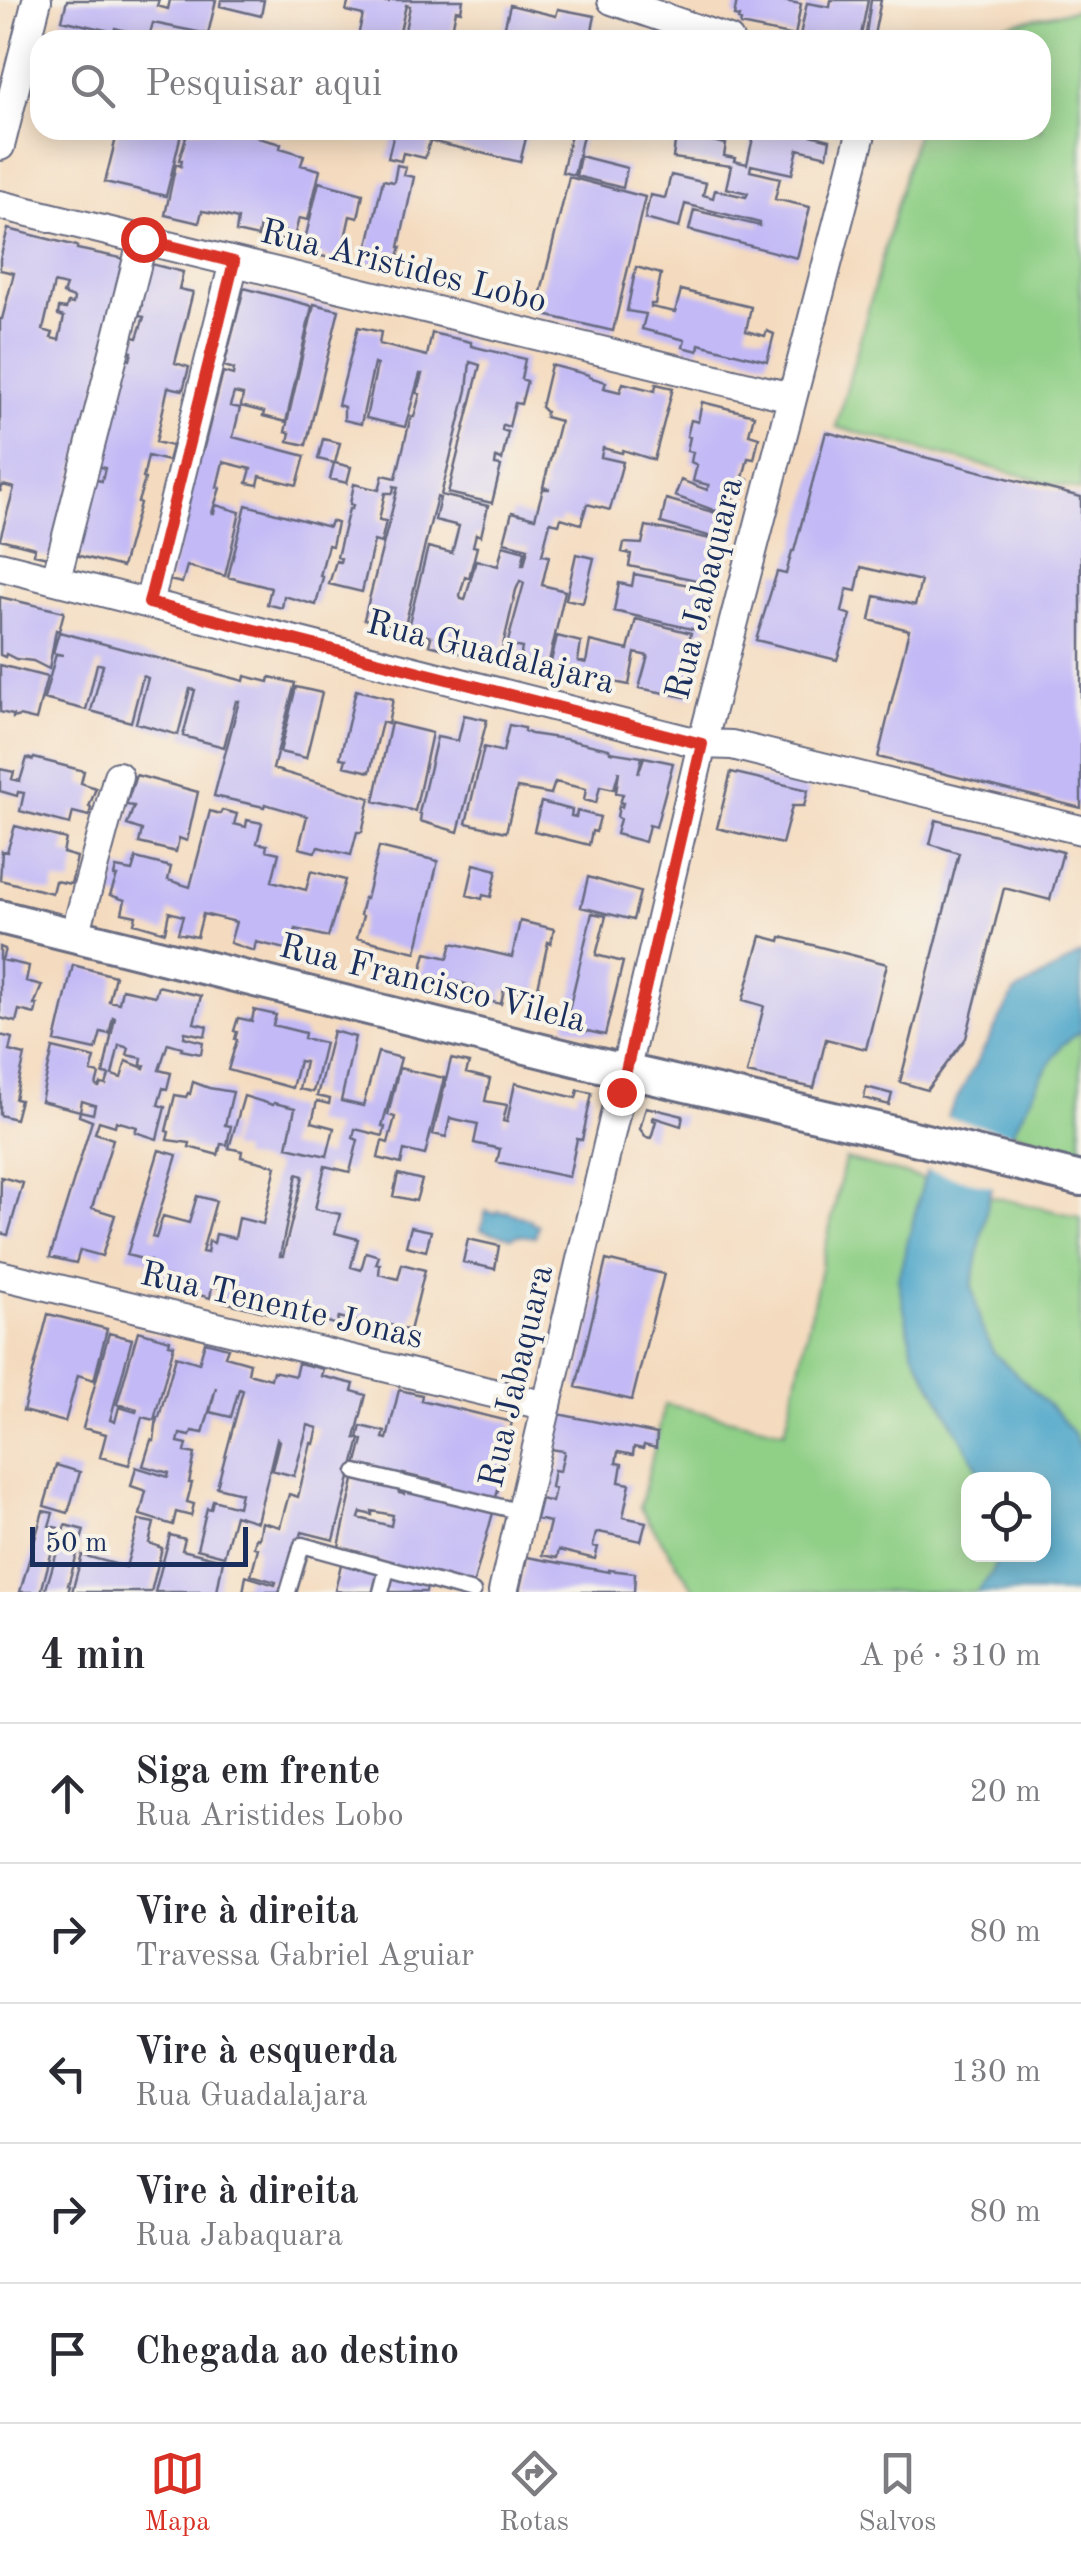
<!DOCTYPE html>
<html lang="pt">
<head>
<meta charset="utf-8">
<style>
  :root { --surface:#fff; --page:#f7f7f7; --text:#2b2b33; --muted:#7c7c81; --line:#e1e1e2; --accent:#d93025 }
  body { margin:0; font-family:"Old Standard TT",serif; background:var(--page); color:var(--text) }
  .controls { position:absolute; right:30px; bottom:30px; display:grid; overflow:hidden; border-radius:20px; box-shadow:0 5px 25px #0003 }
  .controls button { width:90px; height:90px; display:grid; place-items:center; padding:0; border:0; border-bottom:2px solid var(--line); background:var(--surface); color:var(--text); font:50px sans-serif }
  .scale { position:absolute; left:30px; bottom:25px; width:218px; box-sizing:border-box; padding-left:10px; border:5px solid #1b2f5e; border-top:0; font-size:28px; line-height:35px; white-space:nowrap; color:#1b2f5e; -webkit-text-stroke:8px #f7f3e8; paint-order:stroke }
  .stop { position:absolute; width:30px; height:30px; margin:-22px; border:8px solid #d93025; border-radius:50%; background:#fff }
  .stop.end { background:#d93025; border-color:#fff; box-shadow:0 2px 10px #0008 }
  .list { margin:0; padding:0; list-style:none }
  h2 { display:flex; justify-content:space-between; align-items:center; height:130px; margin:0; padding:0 40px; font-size:42px }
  h2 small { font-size:32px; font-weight:400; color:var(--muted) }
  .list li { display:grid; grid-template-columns:65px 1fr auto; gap:30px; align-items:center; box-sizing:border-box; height:140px; padding:0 40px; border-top:2px solid var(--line) }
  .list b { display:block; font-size:38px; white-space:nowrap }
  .list p { margin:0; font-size:32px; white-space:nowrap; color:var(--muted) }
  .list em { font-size:32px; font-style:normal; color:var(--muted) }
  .icon { flex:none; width:55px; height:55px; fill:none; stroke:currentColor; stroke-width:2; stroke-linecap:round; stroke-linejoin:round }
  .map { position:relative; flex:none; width:1081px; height:1592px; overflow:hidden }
  .search { position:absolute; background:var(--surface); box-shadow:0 5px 25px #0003; left:30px; right:30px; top:30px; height:110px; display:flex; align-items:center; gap:25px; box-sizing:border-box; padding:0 35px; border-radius:30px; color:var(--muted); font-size:38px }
  .sheet { height:830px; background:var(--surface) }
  nav { display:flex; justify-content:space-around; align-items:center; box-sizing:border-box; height:140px; border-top:2px solid var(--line); background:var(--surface); font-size:28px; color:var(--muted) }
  nav a { display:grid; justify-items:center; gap:5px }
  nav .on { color:var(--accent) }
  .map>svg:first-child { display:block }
  .green { fill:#8fcf86; stroke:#557f72; stroke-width:2.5 }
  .water { fill:#4ca5c9; stroke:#346a94; stroke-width:2.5 }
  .pier { fill:#f4dbbf }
  .building { fill:#c2b9f6; fill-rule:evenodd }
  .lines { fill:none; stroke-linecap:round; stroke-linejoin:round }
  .service-casing { stroke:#676b80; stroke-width:19 }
  .minor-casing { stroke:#676b80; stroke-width:32 }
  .tertiary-casing { stroke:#676b80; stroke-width:38 }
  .service { stroke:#fff; stroke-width:14 }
  .minor { stroke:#fff; stroke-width:28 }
  .tertiary { stroke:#fff; stroke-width:32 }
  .route { stroke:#d93025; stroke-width:12 }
  .labels { text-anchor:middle; stroke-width:8; stroke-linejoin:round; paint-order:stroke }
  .street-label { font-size:35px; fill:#1b2f5e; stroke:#f7f3e8 }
</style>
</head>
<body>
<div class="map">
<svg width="1081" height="1592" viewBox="0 0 1081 1592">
  <rect width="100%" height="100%" fill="#f7f3e8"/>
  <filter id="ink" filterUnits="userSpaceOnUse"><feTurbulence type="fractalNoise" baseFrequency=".01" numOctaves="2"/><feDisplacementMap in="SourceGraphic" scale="20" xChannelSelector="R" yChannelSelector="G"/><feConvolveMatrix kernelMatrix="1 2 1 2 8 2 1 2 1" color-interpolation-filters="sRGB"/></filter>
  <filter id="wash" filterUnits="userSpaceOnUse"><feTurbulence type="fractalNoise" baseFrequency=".0048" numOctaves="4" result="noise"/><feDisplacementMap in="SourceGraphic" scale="40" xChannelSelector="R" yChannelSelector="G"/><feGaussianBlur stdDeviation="2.25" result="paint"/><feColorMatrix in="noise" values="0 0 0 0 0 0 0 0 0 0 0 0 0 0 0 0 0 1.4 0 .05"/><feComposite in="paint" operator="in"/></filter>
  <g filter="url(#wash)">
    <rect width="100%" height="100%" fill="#f4dbbf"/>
    <path class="green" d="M1081,8V491L836,427L917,130H1041V40L941,39Z
      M1081,1031V1150L1012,1132L1046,1069L1062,1044Z
      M845,1159L924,1179L898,1279L913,1351L984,1479L968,1480V1554L999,1555L991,1574L977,1592H696L640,1508L665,1404L785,1431Z
      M989,1196L1081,1217V1451L1074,1435L1057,1413L993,1352L981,1326L972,1286Z"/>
    <path class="water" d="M1081,954V1031L1062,1045L1046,1069L1012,1133L989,1196L972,1286L981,1326L993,1352L1057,1413L1074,1435L1081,1451V1592H977L991,1574L999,1555L1044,1554V1480L984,1479L913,1351L898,1279L924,1179L948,1115L1014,993Z
      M486,1211L496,1214L498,1211L505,1213L506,1211L531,1220V1223L538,1225L535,1237L518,1235L512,1238L481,1230Z"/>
    <path class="pier" d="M942,1116L1016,1135L997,1188L922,1169Z"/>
    <g id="blocks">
      <path class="building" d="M67,0H159L157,6L168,9L170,0H216L208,34L153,23L149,37L115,28L114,32L62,20Z
        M221,0H264L261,16L220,6Z
        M349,0L389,2L390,0H463L461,11L456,10L450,40H403L410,6L406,5L398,40H357L363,15L346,11Z
        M737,0H778L801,4L795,36L740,25L741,21L738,20L739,17L734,16Z
        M831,0H868L860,40H799L807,3L830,7Z
        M871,0H881L873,40H865Z
        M510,5L556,16L558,9L595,16L590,40H528L503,34Z
        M118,130H182L166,196L105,182Z
        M184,130H260L258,138L281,144L280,148L304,155L301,165L320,170L308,220L299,218L292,245L281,242L284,231L260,225L258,237L236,232L238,219L214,213L202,211L199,223L165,215L176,164L181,166L182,160H179L186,137L183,136Z
        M410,130H528L520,162L430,141L425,158L403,153L401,161L388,158L394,133L409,136Z
        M572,130L584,131L574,175L562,172Z
        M701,130H713L712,141L726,144L724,156L735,158L734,161L747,164L753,138L746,137L748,130H812L811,135L830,140L827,156L798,149L792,174L751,165L750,171L780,178L775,199L810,207L797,258L689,230L694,210L760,226V223L741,218L685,204L679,228L645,219L650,195L665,198L671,175L706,183L703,195L713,198L715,190L746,197L748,193L726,188L731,166L673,158L676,134L700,137Z
        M580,156L627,168L623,188L576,176Z
        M397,165L406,167L404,175L414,177L399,247H401L394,269L364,262L383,180L394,182Z
        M569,177L645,197L613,331L536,313Z
        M319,182L363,194L358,218L350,216L344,243L354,246L350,262L302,252Z
        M8,229L77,246V249L130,260L52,558L34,554L35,548L0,539L14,488L3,485L0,492V319H2L14,273L0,270V259ZM54,283L66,286L63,294L74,298L73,304L68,303L66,309L59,308L58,315L64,317L59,340L51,338L53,333L43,330Z
        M147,263L183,272L179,289L193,292L175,363L189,367L183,390L168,387L156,442L172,446L168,461L148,456L143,478L145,479L138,502L140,503L122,567L72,554L91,479L102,481L105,468L94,465L122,358L130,360L132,352L124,350L128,336L137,338L144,317L139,316L142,305L136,303Z
        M636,267L661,274L655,304H651V307L675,312L681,290L751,307L746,331L765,336L767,331L774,334L767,361L699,344L698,351L683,347L685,340L642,329L646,314L627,311Z
        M244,288L312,306L286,422L263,416L264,412L241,406L243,395L234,393L230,406L240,408L233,437L305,456L297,485L260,476L258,485L247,483L251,469L223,462L217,487L220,488L212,513H214L216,505L240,512L225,576L187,566L182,583L169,580L181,532H177L197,455L201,456L203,451L223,372L233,375L234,369L224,366Z
        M314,304L339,310L306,445L288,441L290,433L285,432Z
        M358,327L381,332L379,344L427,356L432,333L471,342V346L525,359L521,379L527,381L521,404L515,403L509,427L503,425L502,430L508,432L502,460L496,458L495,465L501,466L492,503L448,493L480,365L470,362L467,390L441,495L488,506L481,536L476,534L473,546L477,547L469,578L465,577L460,595L461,599L465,600L476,560L498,566L503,545L525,551L522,565H524L528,548L504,542L512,512L535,518L543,489H550L543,487L560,421L545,417L546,412L541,407L551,365L589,375V377L606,382L604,388L620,392L623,383L655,391L656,384L673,388L654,460L623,450L622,453L603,448L601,457L623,462L610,510L587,504L581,524L561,518L559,524L550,522L542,555L549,556L542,585L565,591L546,675L518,668L522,648L507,645L524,583L520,581L516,590L499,663L429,645L431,637L407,631L428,547L452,553L459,526L435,520L440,498L437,497L404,629L364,619L398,487L394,486L393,493H385L379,520L386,521L381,543L374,541L362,592L329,584L336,561L340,562L341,558L337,557L349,509H352L353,505L350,504L354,484L379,490L383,475L396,478L411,416L414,417L420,394L417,393L422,374H420L405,427L366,418L377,365L374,364L361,424L344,420V407L338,405Z
        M702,402L754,415L749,434L759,437L754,459L748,458L743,478L749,480L745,494L728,490L727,496L733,498L727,515L675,496L681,480L707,490L709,485L693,481L697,465L691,462L693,452L687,451L690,437L687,436L691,420L698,422Z
        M826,432L1081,497V808L878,757L909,630L870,620L875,596L915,605L921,581L861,567L856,591L847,589L842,612L851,615L837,660L756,640L777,572L786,574L792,551H794Z
        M323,439L340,443L335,463L351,467L347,483L330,479L334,463L318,459Z
        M666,499L727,516L720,539L661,523Z
        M246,505L329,527L331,521L337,523L332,546L328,545L320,576L323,577L316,605L284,596L282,608L267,604L271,588L228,577Z
        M646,526L716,540L706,582L629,566L631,554L622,552L624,543L642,544Z
        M576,554L594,558L583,603L566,599Z
        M634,574L704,588V584L715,587L705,632L614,611L619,583L632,586Z
        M0,597L64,612L59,631L56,630L49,669L33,661L16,659L6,654L5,657L0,655Z
        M636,619L691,633L683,665L697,669L690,698L639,688L648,656L635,653L629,685L578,675L577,672L550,666L557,636L581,642L578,661L586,663L590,641L628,650Z
        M59,632L244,681L245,676L269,682L270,677L295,683L273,769L370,798L362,832H357L351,855L318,847L315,852L299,848L307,816L265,804L264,807L214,796L239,701H236L224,747L183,736L195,690L190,689L178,735L136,723L148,678L143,676L131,722L91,711L103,665L99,664H97L86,710L44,699L56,654L63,655L53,653Z
        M0,665L47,677L36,720L19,716L13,718V715L0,712Z
        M296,687L322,693L306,758L280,752Z
        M356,690L393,699L388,724L382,722L370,772L344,766L346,759L340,758Z
        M464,715L487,720L458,832L420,821L421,814L419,813L437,737L458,741Z
        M391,723L432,733L415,811L374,801Z
        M509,725L524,728V731L531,734L565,739L609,749L610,752L642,757L638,774L644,757L673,763L656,827L649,825L645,842L616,834L620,819L617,817L619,806L622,807L623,803H620L623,794L616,793L619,771L614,789L600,786L596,803L584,800L586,789L555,782L551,794L517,788L506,832L466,823L484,747L503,752Z
        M27,758L33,760L34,758L84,771L81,783L96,788L89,807L91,808L89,816L73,812L70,824L20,811L24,793L18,792L17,796L0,791V769L14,772L12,779L20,781Z
        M731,772L808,790L804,806H792L782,844L717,828Z
        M136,775L198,792L187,841L179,838L176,852L139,843L142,830L127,825L134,806L126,805Z
        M541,802L572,810L571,816L576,817L577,811L600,817L596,832L592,831L589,845L534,831Z
        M222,810L237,814L234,824L246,827L247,820L262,823L257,843L267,845L266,850L279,853L272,881L306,890L311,871L345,880L328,937L296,929L290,950L256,942L254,951L230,943L236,922L203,914L197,937L178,933L183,916L169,912L165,932L134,923L136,916L122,913L125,900L110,895L117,876H114L116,868L132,871L136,858L171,867L168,880L190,887L210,811L220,814Z
        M936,820L1063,852L1050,900L1004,888L966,1038L927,1090L900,1082L959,853L930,844Z
        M15,826L66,839L63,853L77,857L71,884L55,881L52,893L0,880L2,851L7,852Z
        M379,847L438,861L416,952L357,938L363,916L360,915L364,898L366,899Z
        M474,864L497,870L491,897L483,895L482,899L467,895Z
        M588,877L640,892L633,920L581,907Z
        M592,913L606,916L596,955L623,962L605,1035L565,1026Z
        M520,921L554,929L551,943L548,942L536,997L504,989L501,1004L471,997L474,986L443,979L440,989L418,984L426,953L448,958L452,943L512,957Z
        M761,936L780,941L781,937L887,964L866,1049L826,1039L814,1088L747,1073L764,1006L743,1000Z
        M0,947L5,949L2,960L29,966L26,981L42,985L34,1005H37L35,1014L19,1010L16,1022L0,1018Z
        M73,965L115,976L109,1001L119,1003L122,989L155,996L158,986L201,996L194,1023L207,1026L205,1036L185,1032L184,1037L203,1042L201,1054L181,1050L182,1047L168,1043L159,1070L171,1073L167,1089L163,1088L158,1105L165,1107L157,1139L135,1132L137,1127L116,1121L115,1126L99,1121L95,1133L113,1139L92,1208L115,1215L102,1256L80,1250L76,1263L50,1257L92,1121L79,1116L80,1111L93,1114L95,1105L82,1101L80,1111L41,1101L53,1048L95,1058L91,1072L99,1074L96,1086L99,1087L101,1084L106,1085L109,1075L103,1074L115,1018L113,1017L109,1034L101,1032L96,1050L55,1041ZM119,1045L129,1048L127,1055L142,1058L141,1064L145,1065L144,1068L126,1061L121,1078L112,1075Z
        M254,1010L276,1015L273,1025L305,1033L304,1038L325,1043L313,1092L299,1089L305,1062L299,1061L292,1088L228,1070L237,1040L235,1039L237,1032L234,1031L238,1018L252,1021Z
        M333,1031L355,1037L341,1101L363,1106L378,1052L401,1058L382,1126L385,1127L383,1136L355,1129L353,1138L358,1140L350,1172L325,1166L315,1209L340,1214L335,1233L358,1239L351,1267L361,1270L366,1252L379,1256L376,1264H380L379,1274L398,1279L402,1264L425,1270L410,1331L387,1324L386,1329L339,1317L337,1325L291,1310L289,1318L220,1301L222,1288L212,1286L210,1298L171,1287L173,1278L147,1271L150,1261L127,1255L159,1150L177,1155L152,1237L156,1238L163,1216L189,1223L197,1196L216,1201L202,1252L207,1253L209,1241L214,1243L216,1234L235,1238L239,1218L263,1224L276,1166L241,1157L242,1151L229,1148L244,1096L273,1105L274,1103L295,1108L287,1147L327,1156L334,1128L312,1122L317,1101L329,1104L330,1099L317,1096ZM297,1174L303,1176L283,1256H280Z
        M0,1035L12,1038L9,1051L25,1055L15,1099L20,1100L15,1119L0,1115Z
        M451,1059L469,1063L466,1073L490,1079L485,1101L507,1105L503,1121L507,1122L515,1083L576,1098L578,1090L592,1093L582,1140L577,1139L569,1177L497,1162L500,1149L474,1143L478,1124L450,1118L446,1137L433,1134Z
        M399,1068L444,1078L425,1155L404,1150L401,1164L378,1158L382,1141L388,1143L395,1117L388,1115Z
        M193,1082L209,1088L233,1092L225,1125L231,1126L227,1145L221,1144L218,1155L189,1147L190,1143L167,1140L169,1132L166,1131L175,1095L186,1097L188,1093L190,1094Z
        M866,1087L892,1094L889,1105L864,1098Z
        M646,1107L683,1116L681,1126L653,1117V1120L656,1121L651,1138L646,1137L640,1129Z
        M398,1174L422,1180L416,1201L393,1196Z
        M1,1177L23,1183L8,1235L0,1233Z
        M411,1227L431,1231L426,1251L406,1246Z
        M468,1239L499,1246L495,1269L463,1262Z
        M606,1260L664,1274L632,1400L576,1387Z
        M48,1314L107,1329L94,1380L78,1375L65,1422L23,1411Z
        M138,1331L170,1340L169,1344L174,1345L154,1420L142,1417L129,1465L100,1457L106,1434L83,1428L109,1333L132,1339L110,1420L115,1422L119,1407L136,1412L137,1409L117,1404Z
        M205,1342L228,1348L225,1356L250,1363L248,1373L271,1379L273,1371L295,1376L298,1363L323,1369L321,1376L354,1384L352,1391L366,1395L355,1438L360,1439L358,1438L361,1426L385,1432L383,1438L387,1439L399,1390L422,1395L421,1400L512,1422L502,1461L506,1462L494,1504L446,1491L447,1484L403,1474L402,1478L356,1466L363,1440L360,1439L334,1540L302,1532L284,1592H243L246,1576L275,1585L276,1582L251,1575L258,1548L254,1547L256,1538L259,1539L262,1522L280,1527L289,1494L298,1497L311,1443L314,1444L318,1428L308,1425L294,1476L272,1470L279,1441L277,1439L257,1522L235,1515L224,1556L197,1549L207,1508L211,1509L213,1500L238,1507L241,1493L217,1487L243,1390L239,1389L231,1417L210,1412L216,1387L203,1433L192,1431L190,1436L180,1434L178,1442L187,1444L185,1452L195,1454L189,1483H192L187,1502L194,1504L191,1516L176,1512L173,1525L140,1515L146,1491L131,1486L136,1467L168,1477L169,1473L143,1466L151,1440L154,1441L157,1417H159L176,1356L199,1363Z
        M558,1414L657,1434L656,1448L644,1445L643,1449L634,1447L633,1455L618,1452L616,1463L622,1464L619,1482L630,1484L623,1517L646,1522L641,1541L599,1532L596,1533L593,1546L598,1547L595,1559L559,1550L557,1558L542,1555L550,1522L536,1519L541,1499L552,1502L555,1488L551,1487L554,1470L560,1471L564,1453V1451L550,1449Z
        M56,1465L80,1472L68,1513L44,1506Z
        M355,1476L400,1485L399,1493L404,1494L405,1487L494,1509L472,1589L338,1551ZM372,1511L393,1515L391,1526L359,1518L361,1512L372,1515Z
        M43,1511L53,1513L49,1526L58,1528L41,1592H20Z
        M139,1520L154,1523L149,1543L162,1548L151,1592H72L82,1555L126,1567Z
        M65,1525L84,1530L68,1585L70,1586L68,1592H45Z
        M170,1535L185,1539L182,1550L223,1560L217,1592H155Z
        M527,1557L609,1572V1570L635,1573L634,1592H519Z
        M342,1560L382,1571L377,1592H342L335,1590Z
        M388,1573L428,1582L426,1592H384Z"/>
    </g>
  </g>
  <g filter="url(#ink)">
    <use href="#blocks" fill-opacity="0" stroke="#676b80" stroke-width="2.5"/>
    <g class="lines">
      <g class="service-casing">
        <path id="service" d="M356,1472L522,1512
          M288,1592L302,1545L473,1592
          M381,1592L387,1569"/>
      </g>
      <g class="minor-casing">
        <path id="minor" d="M612,0L729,40
          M0,146L37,0
          M0,205L791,397
          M0,566L702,744L732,745L1081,830
          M56,579L143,239
          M149,603L234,262
          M75,935L118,776
          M0,1275L547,1406
          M503,1592L702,744L862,130"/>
      </g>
      <g class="tertiary-casing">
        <path id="tertiary" d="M0,917L595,1064L877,1129L1081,1179"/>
      </g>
      <use href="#service" class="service"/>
      <use href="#minor" class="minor"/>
      <use href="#tertiary" class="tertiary"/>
    </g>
  </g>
  <g class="lines" filter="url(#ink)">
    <path class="route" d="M143,239L234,262L149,603L702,744L621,1092"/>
  </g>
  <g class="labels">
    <g class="street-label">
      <text transform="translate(404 265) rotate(14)" y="12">Rua Aristides Lobo</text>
      <text transform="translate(703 588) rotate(-76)" y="12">Rua Jabaquara</text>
      <text transform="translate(491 651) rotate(14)" y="12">Rua Guadalajara</text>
      <text transform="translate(433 982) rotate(14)" y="12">Rua Francisco Vilela</text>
      <text transform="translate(282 1304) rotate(13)" y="12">Rua Tenente Jonas</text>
      <text transform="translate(515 1376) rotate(-77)" y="12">Rua Jabaquara</text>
    </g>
  </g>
</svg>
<div class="controls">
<button><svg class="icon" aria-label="locate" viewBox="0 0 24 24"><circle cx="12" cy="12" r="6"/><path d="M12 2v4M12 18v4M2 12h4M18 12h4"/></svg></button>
</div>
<div class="scale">50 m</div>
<div class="stop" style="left:143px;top:239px"></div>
<div class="stop end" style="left:621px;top:1092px"></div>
<div class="search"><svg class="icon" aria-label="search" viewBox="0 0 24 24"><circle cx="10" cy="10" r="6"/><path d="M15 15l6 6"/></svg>Pesquisar aqui</div>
</div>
<section class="sheet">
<h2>4 min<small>A pé · 310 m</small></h2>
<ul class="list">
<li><svg class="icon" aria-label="ahead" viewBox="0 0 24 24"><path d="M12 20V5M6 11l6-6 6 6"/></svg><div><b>Siga em frente</b><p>Rua Aristides Lobo</p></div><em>20 m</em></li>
<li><svg class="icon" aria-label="right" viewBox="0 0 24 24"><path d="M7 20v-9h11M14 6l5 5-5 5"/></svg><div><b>Vire à direita</b><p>Travessa Gabriel Aguiar</p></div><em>80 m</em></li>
<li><svg class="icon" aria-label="left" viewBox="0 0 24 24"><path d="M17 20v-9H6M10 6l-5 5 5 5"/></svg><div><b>Vire à esquerda</b><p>Rua Guadalajara</p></div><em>130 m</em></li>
<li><svg class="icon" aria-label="right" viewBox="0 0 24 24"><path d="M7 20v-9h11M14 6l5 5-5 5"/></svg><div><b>Vire à direita</b><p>Rua Jabaquara</p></div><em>80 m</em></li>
<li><svg class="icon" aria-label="arrive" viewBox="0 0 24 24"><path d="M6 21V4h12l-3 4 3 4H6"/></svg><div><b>Chegada ao destino</b></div></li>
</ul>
</section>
<nav>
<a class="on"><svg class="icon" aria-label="map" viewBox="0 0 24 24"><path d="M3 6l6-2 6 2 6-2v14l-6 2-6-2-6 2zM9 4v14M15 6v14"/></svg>Mapa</a>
<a><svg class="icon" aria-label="directions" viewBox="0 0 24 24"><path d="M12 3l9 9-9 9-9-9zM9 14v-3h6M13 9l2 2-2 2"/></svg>Rotas</a>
<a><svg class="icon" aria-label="saved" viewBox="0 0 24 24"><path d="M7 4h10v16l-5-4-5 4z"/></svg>Salvos</a>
</nav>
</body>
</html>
